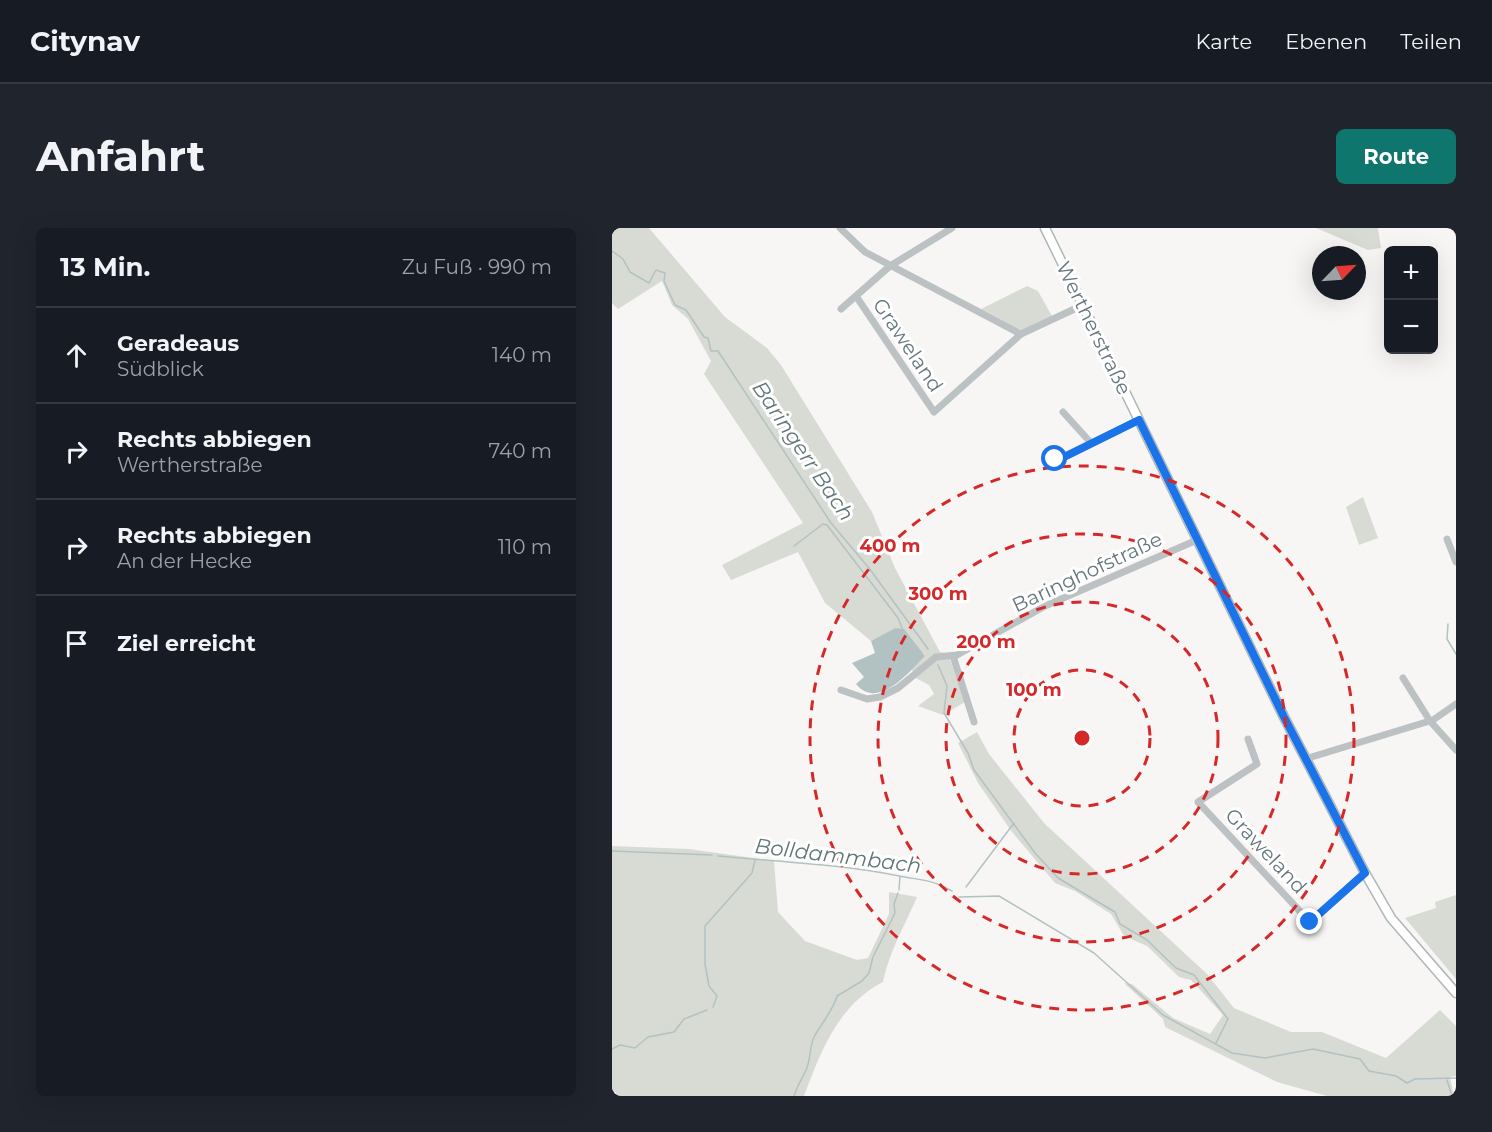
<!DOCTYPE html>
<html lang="de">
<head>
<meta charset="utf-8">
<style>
  :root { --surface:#171b24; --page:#20242c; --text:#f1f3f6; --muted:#9ea1a6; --line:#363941; --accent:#0f766e }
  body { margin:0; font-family:Montserrat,sans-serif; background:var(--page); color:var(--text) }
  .controls { position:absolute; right:18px; top:18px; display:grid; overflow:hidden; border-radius:9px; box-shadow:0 6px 24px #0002 }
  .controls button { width:54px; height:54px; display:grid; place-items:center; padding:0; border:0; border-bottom:2px solid var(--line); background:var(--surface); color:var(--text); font:30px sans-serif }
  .compass { position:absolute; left:700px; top:18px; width:54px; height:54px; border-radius:50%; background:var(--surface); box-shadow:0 6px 24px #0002; rotate:65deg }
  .stop { position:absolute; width:18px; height:18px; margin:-14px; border:4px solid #1a73e8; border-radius:50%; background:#fff }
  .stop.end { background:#1a73e8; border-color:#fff; box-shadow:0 2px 6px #0008 }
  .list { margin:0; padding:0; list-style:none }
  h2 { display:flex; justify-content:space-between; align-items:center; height:78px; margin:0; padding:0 24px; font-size:26px }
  h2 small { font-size:20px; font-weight:400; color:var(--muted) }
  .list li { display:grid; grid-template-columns:39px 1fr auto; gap:18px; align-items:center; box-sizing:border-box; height:96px; padding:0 24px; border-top:2px solid var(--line) }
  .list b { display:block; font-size:22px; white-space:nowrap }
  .list p { margin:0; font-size:20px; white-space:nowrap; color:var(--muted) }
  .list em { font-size:20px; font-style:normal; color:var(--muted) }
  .icon { flex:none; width:33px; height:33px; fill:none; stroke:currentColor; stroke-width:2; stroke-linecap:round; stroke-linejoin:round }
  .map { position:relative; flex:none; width:844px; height:868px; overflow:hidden; border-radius:9px }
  header { display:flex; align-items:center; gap:36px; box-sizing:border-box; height:84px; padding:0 30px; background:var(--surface); border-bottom:2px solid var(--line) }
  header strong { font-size:28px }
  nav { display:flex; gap:33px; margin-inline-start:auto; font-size:21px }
  .intro { display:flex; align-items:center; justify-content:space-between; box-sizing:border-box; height:144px; padding:0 36px }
  h1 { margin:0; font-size:42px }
  .button { padding:15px 27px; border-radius:9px; background:var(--accent); color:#fff; font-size:21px; font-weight:700 }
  main { display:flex; gap:36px; padding:0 36px }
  aside { flex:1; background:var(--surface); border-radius:9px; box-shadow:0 6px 24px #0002 }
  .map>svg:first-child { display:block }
  .green { fill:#d8dbd4 }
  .water { fill:#b2c2c2 }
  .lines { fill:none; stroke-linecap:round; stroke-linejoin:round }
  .stream { stroke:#b2c2c2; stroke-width:1.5 }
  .major-casing { stroke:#b0b6b8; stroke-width:11 }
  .minor { stroke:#bcc1c3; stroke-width:7 }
  .major { stroke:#fff; stroke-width:8 }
  .route { stroke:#1a73e8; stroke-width:8 }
  .ring { fill:none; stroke:#d62828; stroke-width:3; stroke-dasharray:10 8 }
  .labels { text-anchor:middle; stroke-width:6; stroke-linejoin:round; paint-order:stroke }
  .street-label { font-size:20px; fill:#65777c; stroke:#fff }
  .water-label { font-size:21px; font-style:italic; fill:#607677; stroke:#fff }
  .centre { fill:#d62828; stroke:#fff; stroke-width:3 }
  .ring-label { font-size:18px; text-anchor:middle; font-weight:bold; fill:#d62828; stroke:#fff; stroke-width:6; stroke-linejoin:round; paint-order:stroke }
</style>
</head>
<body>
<header>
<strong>Citynav</strong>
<nav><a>Karte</a><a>Ebenen</a><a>Teilen</a></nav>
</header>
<div class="intro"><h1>Anfahrt</h1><a class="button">Route</a></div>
<main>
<aside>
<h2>13 Min.<small>Zu Fuß · 990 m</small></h2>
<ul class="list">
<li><svg class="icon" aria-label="ahead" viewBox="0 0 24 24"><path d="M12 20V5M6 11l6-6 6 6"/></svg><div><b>Geradeaus</b><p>Südblick</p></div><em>140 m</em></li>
<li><svg class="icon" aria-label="right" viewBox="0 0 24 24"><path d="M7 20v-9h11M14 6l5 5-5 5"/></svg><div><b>Rechts abbiegen</b><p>Wertherstraße</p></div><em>740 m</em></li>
<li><svg class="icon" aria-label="right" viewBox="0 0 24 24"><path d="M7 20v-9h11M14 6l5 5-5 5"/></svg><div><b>Rechts abbiegen</b><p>An der Hecke</p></div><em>110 m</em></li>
<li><svg class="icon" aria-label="arrive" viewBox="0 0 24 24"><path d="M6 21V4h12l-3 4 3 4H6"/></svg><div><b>Ziel erreicht</b></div></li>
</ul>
</aside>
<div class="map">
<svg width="844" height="868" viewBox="0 0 844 868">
  <rect width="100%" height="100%" fill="#f7f6f4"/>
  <path class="green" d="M0,0H37L113,89L155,120L169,137L260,284L283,340L328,424L336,426L353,474L331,487L306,478L322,466L317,457L302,449L300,441L313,427L283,400L259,413L213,375L186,324L119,352L110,337L191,295L92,146L99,133L76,91L60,77L50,53L6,81L0,75Z
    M704,0H766L769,20L756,22Z
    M415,58L426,63L441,90L409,102L369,81Z
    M751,269L766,310L747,317L734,279Z
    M365,504L377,526L432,595L595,746L622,780L679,804H710L774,830L828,782L844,798V848L838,849L842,868H715L665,854L553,799L551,791L512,755L520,756L561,790L598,806L611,787L579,752L567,749L535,718L512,708L499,686L463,663L443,655L400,604L366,555L346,515Z
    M0,618L77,621L162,633L166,684L193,713L245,732L256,730L277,686V664L305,669C293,697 277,724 271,754C226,777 209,823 192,868H7L0,861Z
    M844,667V751L793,690L824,680L823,674Z"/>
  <path class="water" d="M283,400L292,401L313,428C298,443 266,483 244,456L252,449L240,435L263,425L259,413Z"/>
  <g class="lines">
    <path class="stream" d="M0,23L11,31L18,44L37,55L44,42L53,45L52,53L63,77L74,82L92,109L96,110L99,123H106L219,295L257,340L316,421
      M182,318L211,296L215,297L286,390L290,400
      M836,396L835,411L844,426
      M326,437L335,458L332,485L356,525L362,542L423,625L446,650L503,684L508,696L535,712L564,740L582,747L616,791L604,815
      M0,623L100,627
      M106,628C166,634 228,636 287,648C307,652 323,652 340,663
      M354,659L402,595
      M287,662L288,648
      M347,669L387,668L482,725L551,787L620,825L653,830L701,821L748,831L757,843L784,848L795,855L803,851L844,850
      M101,779L105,768L97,758L93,736V698L140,645L143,632
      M0,821L8,817L23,820L36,809L62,804L72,791L95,782
      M835,852L840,868
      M182,868C185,858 190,851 194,842C199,832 197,820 202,809C208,798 223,779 225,768L250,753L257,745L261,729L283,685L282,676L286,665"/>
    <g class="major-casing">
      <path id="major" d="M433,0L672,489L753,645L779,690L844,765"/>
    </g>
    <path class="minor" d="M228,0L253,24L409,106
      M244,68L322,184L409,106L471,77
      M229,81L278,38L340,0
      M451,184L479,215
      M439,227L448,231L527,192
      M835,311L844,334
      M341,428L362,494
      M791,450L818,493L844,522
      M229,462L255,471L268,469L286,460L324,429L345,427L433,378L585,312
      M636,511L645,536L586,574L698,694L753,645
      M693,531L821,492L844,476"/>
    <use href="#major" class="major"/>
  </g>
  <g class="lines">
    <path class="route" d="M443,231H448L527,192L672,489L753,645L698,694"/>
  </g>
  <g class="ring">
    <circle cx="470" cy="510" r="68"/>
    <circle cx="470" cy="510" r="136"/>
    <circle cx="470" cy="510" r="204"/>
    <circle cx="470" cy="510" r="272"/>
  </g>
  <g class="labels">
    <g class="street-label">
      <text transform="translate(482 100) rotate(64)" y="7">Wertherstraße</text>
      <text transform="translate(296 117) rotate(56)" y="7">Graweland</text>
      <text transform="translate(475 344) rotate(-25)" y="7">Baringhofstraße</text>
      <text transform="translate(654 623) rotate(47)" y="7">Graweland</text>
    </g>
    <g class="water-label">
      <text transform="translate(191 223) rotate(56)" y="7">Baringerr Bach</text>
      <text transform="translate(226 628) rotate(7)" y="7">Bolldammbach</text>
    </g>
  </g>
  <circle cx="470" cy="510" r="9" class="centre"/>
  <g class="ring-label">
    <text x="278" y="324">400 m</text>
    <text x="326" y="372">300 m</text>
    <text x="374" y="420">200 m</text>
    <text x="422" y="468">100 m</text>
  </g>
</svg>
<div class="controls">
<button>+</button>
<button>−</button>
</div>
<svg class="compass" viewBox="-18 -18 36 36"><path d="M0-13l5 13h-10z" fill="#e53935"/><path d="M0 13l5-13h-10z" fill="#9ea1a6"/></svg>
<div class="stop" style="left:443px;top:231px"></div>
<div class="stop end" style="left:698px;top:694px"></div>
</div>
</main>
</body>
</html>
